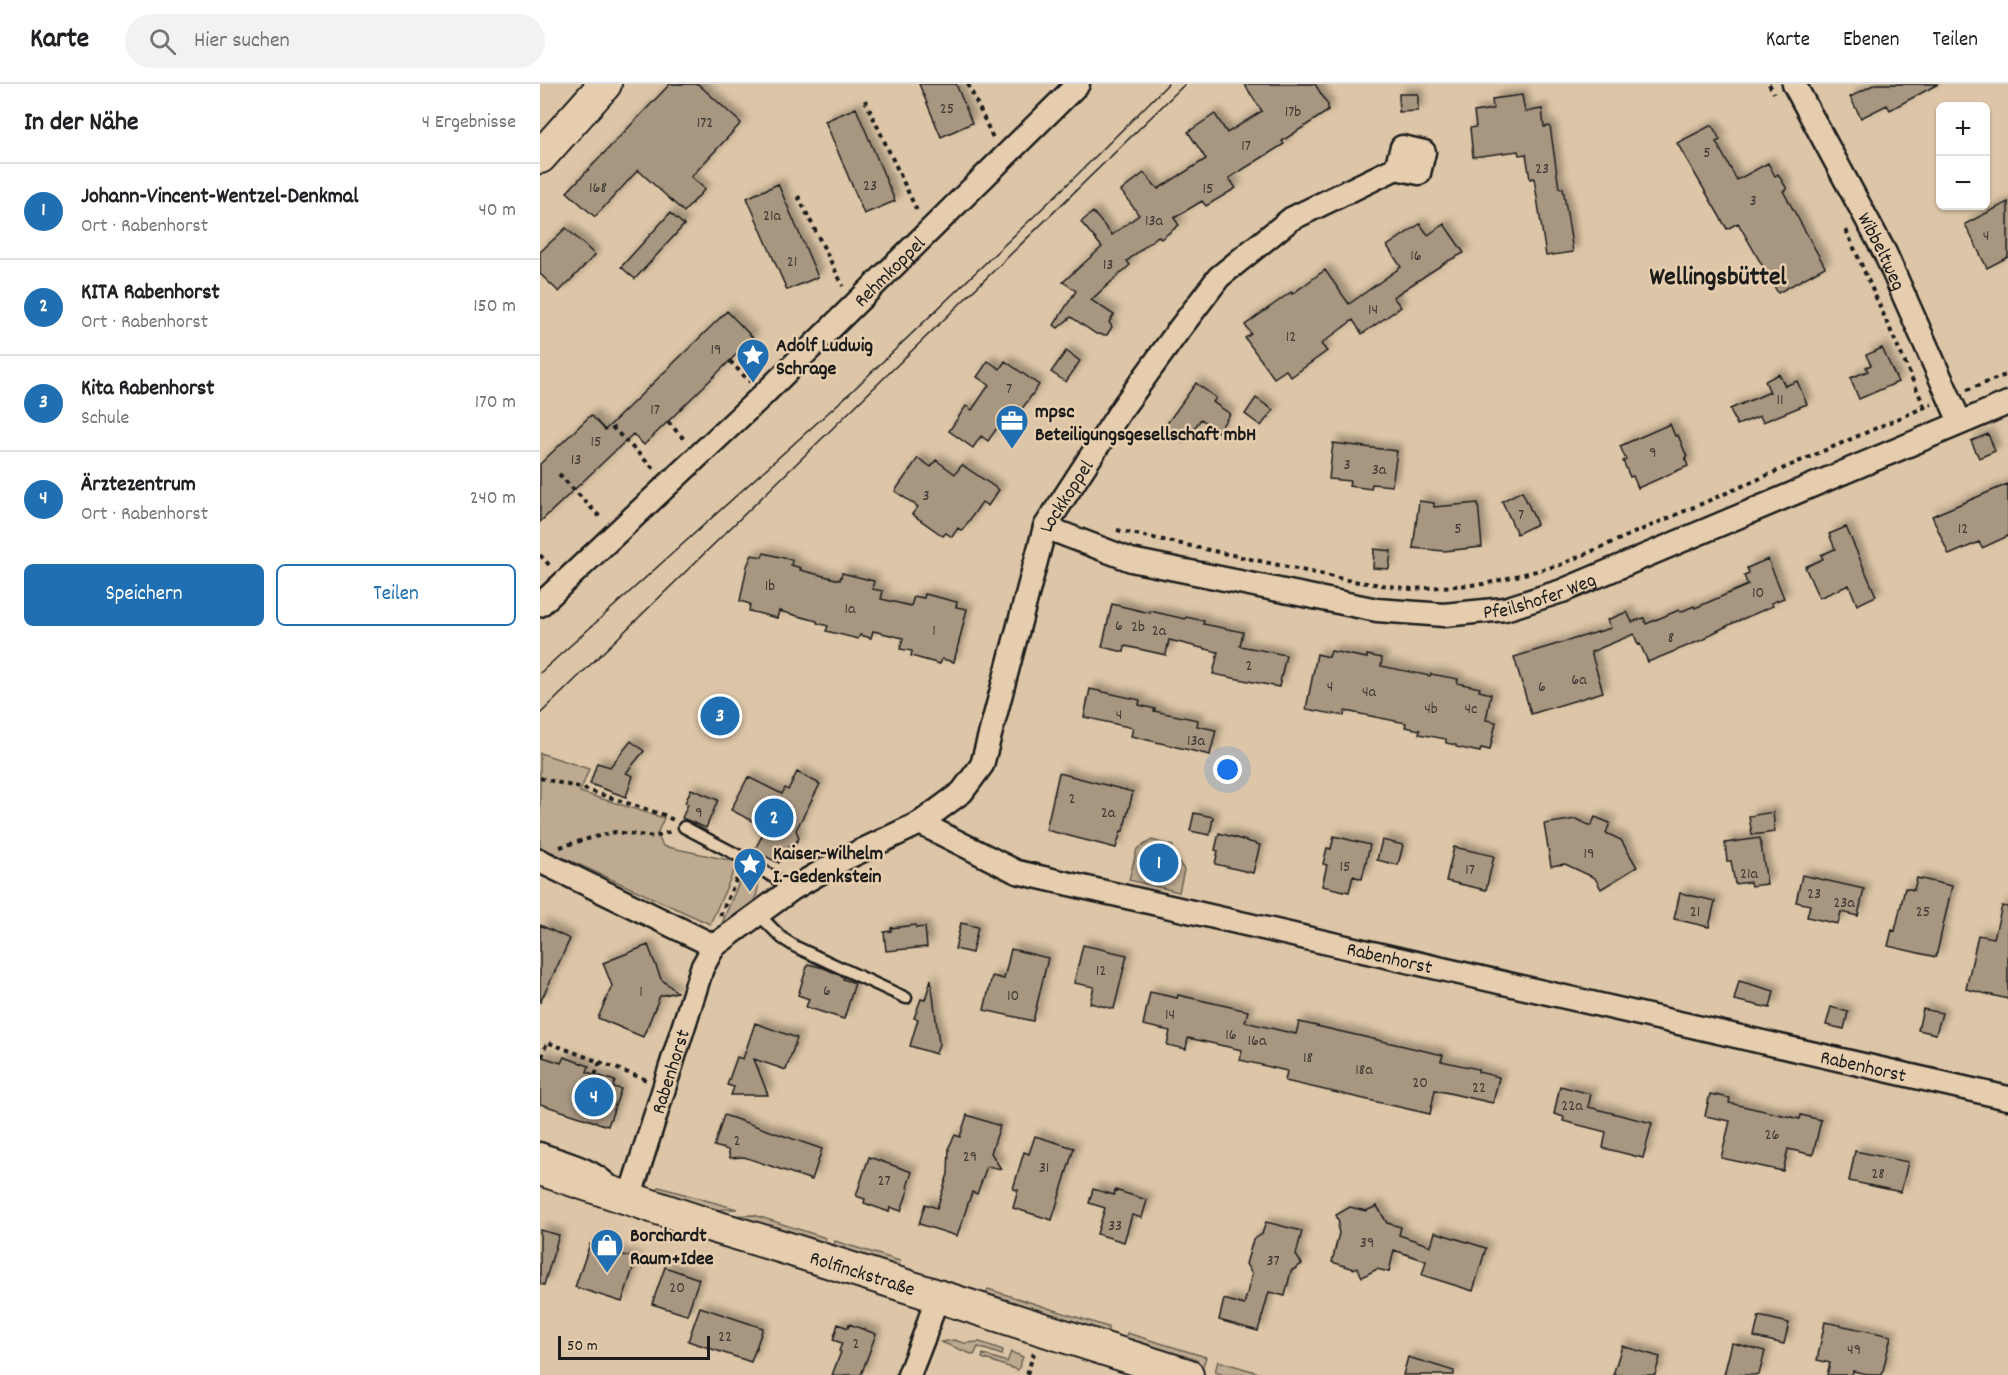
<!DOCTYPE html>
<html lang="de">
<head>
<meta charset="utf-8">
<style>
  :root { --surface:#fff; --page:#f2f2f2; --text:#202124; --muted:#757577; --line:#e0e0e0; --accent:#1f6fb2 }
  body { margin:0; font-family:Dekko,sans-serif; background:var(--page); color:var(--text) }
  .controls { position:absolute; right:18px; top:18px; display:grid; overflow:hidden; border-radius:9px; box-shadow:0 2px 4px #0004 }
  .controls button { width:54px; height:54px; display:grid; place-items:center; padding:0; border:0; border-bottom:2px solid var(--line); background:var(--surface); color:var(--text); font:30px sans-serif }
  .scale { position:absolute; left:18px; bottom:15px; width:152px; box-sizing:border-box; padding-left:6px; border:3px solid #1c1c1c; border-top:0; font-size:16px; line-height:21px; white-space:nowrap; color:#1c1c1c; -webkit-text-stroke:4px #e5cdad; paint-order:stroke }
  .you { position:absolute; left:688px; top:686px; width:21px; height:21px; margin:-15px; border:4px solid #fff; border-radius:50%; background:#1a73e8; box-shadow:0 0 0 9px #1a73e833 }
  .badge { display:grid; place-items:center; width:39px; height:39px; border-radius:50%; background:var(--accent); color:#fff; font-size:20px; font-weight:700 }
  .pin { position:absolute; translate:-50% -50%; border:3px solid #fff; box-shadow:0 2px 6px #0006 }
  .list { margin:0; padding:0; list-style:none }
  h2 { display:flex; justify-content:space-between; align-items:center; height:78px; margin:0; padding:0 24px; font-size:26px }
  h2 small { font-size:20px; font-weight:400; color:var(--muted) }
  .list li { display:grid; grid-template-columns:39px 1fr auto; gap:18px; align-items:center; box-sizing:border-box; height:96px; padding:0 24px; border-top:2px solid var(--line) }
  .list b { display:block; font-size:22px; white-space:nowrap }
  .list p { margin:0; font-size:20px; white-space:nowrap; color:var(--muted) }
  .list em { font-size:20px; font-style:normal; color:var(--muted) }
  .actions { display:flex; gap:12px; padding:18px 24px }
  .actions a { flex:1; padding:14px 0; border:2px solid var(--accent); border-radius:9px; text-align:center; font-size:21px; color:var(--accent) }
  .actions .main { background:var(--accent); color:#fff }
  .icon { flex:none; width:33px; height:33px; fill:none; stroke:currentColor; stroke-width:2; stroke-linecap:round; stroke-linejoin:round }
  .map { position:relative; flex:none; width:1468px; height:1291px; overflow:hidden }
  header { display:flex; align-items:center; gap:36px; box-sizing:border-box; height:84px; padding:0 30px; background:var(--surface); border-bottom:2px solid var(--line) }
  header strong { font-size:28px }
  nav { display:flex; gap:33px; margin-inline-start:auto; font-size:21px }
  .search { width:420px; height:54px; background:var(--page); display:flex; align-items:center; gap:15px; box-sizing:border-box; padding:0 21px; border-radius:33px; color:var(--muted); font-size:22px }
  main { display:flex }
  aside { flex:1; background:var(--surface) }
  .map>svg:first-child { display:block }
  .green { fill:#bdaa90; stroke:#6c6356; stroke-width:1.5 }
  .building { fill:#a79680; stroke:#1c1c1c; stroke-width:1.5; filter:url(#shadow) }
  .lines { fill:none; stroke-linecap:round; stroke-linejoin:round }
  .lane-casing { stroke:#1c1c1c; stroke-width:15 }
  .street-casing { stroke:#1c1c1c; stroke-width:27 }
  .secondary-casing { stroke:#1c1c1c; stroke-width:36 }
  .path { stroke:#1c1c1c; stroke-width:4; stroke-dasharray:4.5 4.5; stroke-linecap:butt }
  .lane { stroke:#e5cdad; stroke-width:10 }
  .street { stroke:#e5cdad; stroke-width:22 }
  .secondary { stroke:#e5cdad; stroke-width:32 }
  .tram { stroke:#1c1c1c; stroke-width:1.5 }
  .labels { text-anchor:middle; stroke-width:5; stroke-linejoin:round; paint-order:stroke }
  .number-label { font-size:16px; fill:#3f3a35 }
  .street-label { font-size:20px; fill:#1c1c1c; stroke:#e5cdad }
  .poi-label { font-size:20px; font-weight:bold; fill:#1c1c1c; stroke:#e5cdad; text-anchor:start }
  .district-label { font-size:26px; font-weight:bold; fill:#1c1c1c; stroke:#e5cdad }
</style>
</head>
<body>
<header>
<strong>Karte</strong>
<div class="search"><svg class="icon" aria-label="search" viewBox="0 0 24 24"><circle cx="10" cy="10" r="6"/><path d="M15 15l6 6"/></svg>Hier suchen</div>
<nav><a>Karte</a><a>Ebenen</a><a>Teilen</a></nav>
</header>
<main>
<aside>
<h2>In der Nähe<small>4 Ergebnisse</small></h2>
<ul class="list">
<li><span class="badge">1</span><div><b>Johann-Vincent-Wentzel-Denkmal</b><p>Ort · Rabenhorst</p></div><em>40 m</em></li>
<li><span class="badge">2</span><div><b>KITA Rabenhorst</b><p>Ort · Rabenhorst</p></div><em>150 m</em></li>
<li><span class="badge">3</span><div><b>Kita Rabenhorst</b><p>Schule</p></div><em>170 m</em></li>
<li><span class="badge">4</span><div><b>Ärztezentrum</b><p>Ort · Rabenhorst</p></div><em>240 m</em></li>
</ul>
<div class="actions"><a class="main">Speichern</a><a>Teilen</a></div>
</aside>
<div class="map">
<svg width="1468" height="1291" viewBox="0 0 1468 1291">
  <defs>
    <filter id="shadow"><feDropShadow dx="5.5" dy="-5.5" stdDeviation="3" flood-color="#0004"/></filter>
  </defs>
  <rect width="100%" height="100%" fill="#ddc6a7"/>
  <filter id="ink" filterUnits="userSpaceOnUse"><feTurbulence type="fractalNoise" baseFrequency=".0167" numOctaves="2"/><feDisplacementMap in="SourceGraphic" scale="12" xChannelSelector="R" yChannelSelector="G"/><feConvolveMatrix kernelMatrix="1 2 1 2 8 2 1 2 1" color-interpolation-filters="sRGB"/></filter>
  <g filter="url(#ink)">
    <path class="green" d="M0,669L49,685L40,708L124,734L117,750L123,762L198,778L170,840L0,763Z
      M612,756L633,762L632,767L644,786L639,808L589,796L597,765Z
      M205,784L218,795C221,818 203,832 182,839Z
      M119,1103L197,1125L169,1126L117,1109Z
      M214,1131L286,1154L284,1161L176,1132Z
      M295,1157L360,1177L358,1185L293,1164Z
      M448,1205L568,1243V1252L445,1213Z
      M587,1249L666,1273L663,1282L661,1284L583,1261Z
      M414,1256L424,1259L440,1258L463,1266L462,1271L438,1263L434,1271L401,1258Z
      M471,1268L483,1273L478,1286L442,1274L443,1270L467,1278Z
      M678,1277L726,1291H684L675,1288Z"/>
    <path class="building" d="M130,0H158L201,39L151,93L165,105L144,128L98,86L55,133L27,108Z
      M379,0H416L432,39L401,53Z
      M704,0H775L788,21V27L742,57L744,60L689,94L696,104L666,122L662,117L634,134L639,141L621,155L618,152L587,177L590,181L551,216L574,231L569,238L572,243L567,251L556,250L531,233L518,244L514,241L536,207L523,198L562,163L541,138L553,128L572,151L599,131L581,107L604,89L618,105L666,75L648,48L675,30L687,49L722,27Z
      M1335,0H1398L1350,26L1347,21L1321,34L1310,13Z
      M859,10H878V27L859,28Z
      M982,11L985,28L1002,25L1004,43L1010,42L1019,104H1023L1033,168L1006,172L994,94L990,95L986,70L979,71L978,67L933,73L930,44L936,43L934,28L953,25L952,15Z
      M316,24L355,117L324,130L285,37Z
      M1172,41L1180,56L1176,58L1197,96L1228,79L1235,92L1238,90L1247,105L1243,107L1285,183L1238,209L1198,139L1187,145L1137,59Z
      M238,100L278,193L247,206L207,114Z
      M1468,118V173L1447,184L1425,140Z
      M130,129L144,141L95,195L81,183Z
      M880,140L888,151L904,140L924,169L906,178L853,213L861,223L822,250L813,236L781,260L787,267L751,293L746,286L734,294L705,254L711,250L705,241L751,208L752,210L785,186L809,220L861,183L847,162Z
      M26,144L55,171L19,208L0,190V168Z
      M187,227L213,254L104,361L93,350L0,438V380L51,331L65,346Z
      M1342,264L1358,298L1319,315L1310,294L1328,287L1326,283L1331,281L1326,271Z
      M526,267L540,277L526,298L511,288Z
      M448,277L460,285L465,277L499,301L482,325L478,322L472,330L469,327L448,357L441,352L433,364L409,347L426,322L432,326L449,301L437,293Z
      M1239,290L1245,302L1257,297L1267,320L1223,338L1220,332L1197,341L1190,325L1230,308L1225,297Z
      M656,299L676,314L673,318L690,330L678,348L661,335L643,359L623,345Z
      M716,314L733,326L721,342L705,330Z
      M1130,340L1135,352L1138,351L1147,373L1145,374L1148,382L1098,404L1093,392L1090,393L1083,377L1086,376L1080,362Z
      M1448,350L1455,367L1439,374L1431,357Z
      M793,359L857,367L852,402L832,400L831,405L809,402L810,397L789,395Z
      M378,374L391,383L396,376L415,390L422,381L459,406L448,422L442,418L422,447L418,444L412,453L406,449L403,452L372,430L378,423L355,407Z
      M1468,400V452L1442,464L1439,458L1409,471L1392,432Z
      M982,407L997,440L977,450L962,417Z
      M879,417L894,419V423L938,419L942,463L904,467L873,464Z
      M1306,443L1336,512L1317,521L1309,501L1279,514L1265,483L1283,475L1281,471L1295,465L1289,450Z
      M834,465L851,467L849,485L833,484Z
      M224,469L252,476L251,481L261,484L260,486L300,496L302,489L334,497L332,505L343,507L341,515L371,522L374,512L384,514L385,510L417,518L416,523L427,525L414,578L402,575L400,580L371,572L372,567L360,565L363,554L333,547L331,554L320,551L318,555L286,547L288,542L277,539V537L239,527L237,534L209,527L210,520L200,517L207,482L212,471L222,473Z
      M1228,475L1244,514L1231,519L1233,522L1193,539L1167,552V554L1108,578L1100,560L1098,561L1094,550L1051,568L1063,608L991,630L974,573L1071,544L1067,536L1087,528L1092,538L1104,534L1106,540L1139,526L1140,528L1154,522L1155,524L1208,501L1204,492L1209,490L1207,484Z
      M572,520L610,529V527L645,535L646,533L664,537L663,540L703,548L700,562L746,571L739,603L673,590L678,568L629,556L626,571L585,562L584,568L562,563Z
      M791,567L827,574V571L842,574L841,582L890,592L891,590L918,595L917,599L940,604L939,607L951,610L946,636L956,638L950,666L941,664L940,668L916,663V661L906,659V655L879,650L880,646L865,643L866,639L805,627L804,632L766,625L777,570L789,573Z
      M550,605L600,616L599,621L615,625L614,627L658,636L657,642L676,646L670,671L591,652L593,644L544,633Z
      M91,657L104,667L86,689L93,692L86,713L50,700L57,679L70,683Z
      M257,688L280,700L256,746L259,754L254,761L247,763L239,779L214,767L226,744L191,726L208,693L242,710L245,704L248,706Z
      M519,689L593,708L583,747H581L576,764L506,746Z
      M151,705L178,716L166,744L142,734L148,720L145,719Z
      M1233,728L1235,748L1212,751L1209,732Z
      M654,729L673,733L670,751L650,747Z
      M1055,733L1070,739L1066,749L1081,756L1097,783L1061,805L1055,794L1025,780L1011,782L1004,740L1036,735L1051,742Z
      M679,749L720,761L713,789L675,780L678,767L675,766Z
      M794,752L830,761L822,795L813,792L809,808L782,802L787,781L783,780L787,764L791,765Z
      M1220,754L1227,800L1211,802L1210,798L1195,800L1191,777H1187L1185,759Z
      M842,756L863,761L858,781L837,776Z
      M914,763L954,772L946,806L906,797Z
      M1262,791L1324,805L1318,832L1301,828L1298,840L1267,833L1270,821L1256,818Z
      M1377,794L1412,802L1396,873L1348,862L1352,846L1355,847L1365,804L1374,806Z
      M1140,809L1175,817L1169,843L1134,835Z
      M1462,822L1468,823V915L1426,905L1438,851L1454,854Z
      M421,839L438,843L432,869L415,865Z
      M0,841L30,855L0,919Z
      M376,841V844L385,843L387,863L346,867L344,848L351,847V844Z
      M108,861L121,895L137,908L120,912L103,953L58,934L72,902L63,879Z
      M543,861L587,871L574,925L550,919L554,903L534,899Z
      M471,865L508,874L493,937L444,926L452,892L464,895Z
      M268,880L284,884L304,893L303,895L315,899L304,935L266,923L269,915L258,911Z
      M391,895L399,960L396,970L370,962L378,935L374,934L381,915L385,916Z
      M1199,897L1234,907L1230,924L1194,916Z
      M610,908L637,914L638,911L708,927L705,938L756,950L759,938L903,971L901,977L938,985V988L959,993L953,1019L895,1006L890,1030L745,997L747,987L700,976L702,966L648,954L646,965L627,961L630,947L603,941Z
      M1291,923L1308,928L1304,945L1286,941Z
      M1383,925L1402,929L1396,950L1378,946Z
      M215,939L257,954L246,986L214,975L228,1011H191L194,1003L187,1001L197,973L203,975Z
      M0,972L21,979L24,973L49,982L47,988L75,997L73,1003L81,1005L68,1042L0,1020Z
      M1020,1002L1051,1010L1048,1023L1112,1039L1103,1074L1063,1064L1066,1048L1023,1037L1024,1033L1014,1030Z
      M1170,1010L1190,1014L1189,1019L1260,1035L1261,1031L1281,1036L1273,1071L1248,1065L1243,1087L1181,1074L1190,1037L1165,1032Z
      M184,1031L282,1065L272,1096L204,1073L190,1074L188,1066L174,1062Z
      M427,1031L460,1042L451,1069L461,1085L447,1082L437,1110L432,1108L417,1152L379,1140L385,1120L397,1124L408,1090L409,1063L415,1051L420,1053Z
      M495,1052L534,1064L512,1136L473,1124L478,1106L473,1105L484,1068L489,1070Z
      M1315,1067L1368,1078L1361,1108L1309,1097Z
      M329,1073L372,1088L367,1103L369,1104L361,1127L350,1123L349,1128L324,1119L325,1115L316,1112Z
      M553,1105L574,1111L575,1106L607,1116L602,1134L592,1131L584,1158L557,1150L565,1124L549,1119Z
      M837,1122L847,1139L861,1143L859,1151L891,1162L895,1148L946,1164L933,1207L882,1191L886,1177L854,1166L849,1188L837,1185L822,1193L817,1183L814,1185L792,1178L799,1149L798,1145L799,1138L796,1131L810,1123L826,1127Z
      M726,1138L762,1147L756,1171L762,1180L751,1187L745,1212L729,1208L718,1247L679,1236L684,1215L704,1221L712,1190L706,1180L713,1156L722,1150Z
      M0,1146L19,1151L4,1201L0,1200Z
      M50,1160L96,1175L82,1218L35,1203Z
      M125,1183L159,1195L147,1231L112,1220Z
      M160,1223L223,1244L211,1278L148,1257Z
      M1219,1232L1249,1239L1244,1260L1214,1253Z
      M1285,1238L1351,1252L1342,1291H1332L1313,1287L1312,1291H1287L1290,1279L1277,1276Z
      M298,1240L308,1244L309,1240L336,1250L321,1291H292L301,1268L299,1267L302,1259L293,1256Z
      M1192,1259L1225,1267L1219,1291H1184Z
      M1082,1262L1120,1273L1115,1291H1073Z
      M868,1273L914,1287V1291H863Z"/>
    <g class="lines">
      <g class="lane-casing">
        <path id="lane" d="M144,743L205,775L252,805
          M218,830L242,854L256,863L366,914
          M0,1064C24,1073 54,1079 72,1098"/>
      </g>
      <g class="street-casing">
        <g id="street">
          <path id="s1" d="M1254,0L1345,169L1420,338"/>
          <path id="s2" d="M505,443L591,476L837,526L904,531L965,525L1022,507L1468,319"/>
          <path id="s3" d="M0,521L223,311L538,0"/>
          <path id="s4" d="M380,739L422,708L442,681L505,443L583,323L638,247L679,193L751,135L856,84L879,89L884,68L862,63L856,84"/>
          <path d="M0,777L174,862"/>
          <path id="s5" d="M89,1115L162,884L174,862L252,805L302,776L380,739L477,788L1468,1014"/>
          <path d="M369,1291L385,1250L397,1212"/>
        </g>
      </g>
      <g class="secondary-casing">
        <g id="secondary">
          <path d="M0,73L65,0"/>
          <path id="s6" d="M0,1085L172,1142L246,1164L647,1291"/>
        </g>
      </g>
      <path class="path" d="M428,0L454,56
        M1229,0L1234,9
        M325,16L378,129
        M258,112L303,202
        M1306,146L1385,324
        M190,277L210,298
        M1427,306L1468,290
        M128,338L146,357
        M72,343L116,387
        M19,390L62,435
        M577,446L812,497L872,505L944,500L1020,481L1392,320
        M0,471L12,484
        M0,694L44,705L124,731L133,736
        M20,763L47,755L75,748L115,753L132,747
        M180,832L200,787
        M2,973L7,958L107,996
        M55,991L60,978
        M487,1290L494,1269"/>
      <use href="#lane" class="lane"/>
      <use href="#street" class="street"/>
      <use href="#secondary" class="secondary"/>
      <path class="tram" d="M0,589L311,308L537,91L628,0
        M0,630L645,0"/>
    </g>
  </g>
  <defs>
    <g id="sight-pin" transform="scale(1.725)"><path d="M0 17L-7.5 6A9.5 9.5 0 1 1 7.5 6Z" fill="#1f6fb2" stroke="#e5cdad"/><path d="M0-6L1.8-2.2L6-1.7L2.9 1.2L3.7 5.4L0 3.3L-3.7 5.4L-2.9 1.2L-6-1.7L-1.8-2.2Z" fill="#fff"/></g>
    <g id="office-pin" transform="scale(1.725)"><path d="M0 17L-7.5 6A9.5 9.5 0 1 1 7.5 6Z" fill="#1f6fb2" stroke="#e5cdad"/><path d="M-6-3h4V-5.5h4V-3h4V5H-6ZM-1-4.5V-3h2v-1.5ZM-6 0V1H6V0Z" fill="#fff"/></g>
    <g id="shop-pin" transform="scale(1.725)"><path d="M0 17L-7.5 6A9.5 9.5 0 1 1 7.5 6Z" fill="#1f6fb2" stroke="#e5cdad"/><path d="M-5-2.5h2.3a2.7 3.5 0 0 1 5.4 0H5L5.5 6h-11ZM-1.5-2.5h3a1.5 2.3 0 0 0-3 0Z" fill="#fff"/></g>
  </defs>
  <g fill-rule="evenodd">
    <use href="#sight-pin" x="213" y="271"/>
    <use href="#office-pin" x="472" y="337"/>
    <use href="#sight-pin" x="210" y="780"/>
    <use href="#shop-pin" x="67" y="1161"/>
  </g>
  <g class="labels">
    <g class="number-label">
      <text x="407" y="29">25</text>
      <text x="753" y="32">17b</text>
      <text x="165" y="43">172</text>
      <text x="706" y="66">17</text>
      <text x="1167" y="73">5</text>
      <text x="1002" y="89">23</text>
      <text x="330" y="106">23</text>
      <text x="58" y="108">168</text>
      <text x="668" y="109">15</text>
      <text x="1213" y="121">3</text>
      <text x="232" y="136">21a</text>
      <text x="614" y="141">13a</text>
      <text x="1446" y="156">4</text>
      <text x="876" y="176">16</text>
      <text x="252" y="182">21</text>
      <text x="568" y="185">13</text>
      <text x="833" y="230">14</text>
      <text x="751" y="257">12</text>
      <text x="176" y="270">19</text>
      <text x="469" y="309">7</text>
      <text x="1240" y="320">11</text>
      <text x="115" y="330">17</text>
      <text x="56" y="362">15</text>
      <text x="1113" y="373">9</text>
      <text x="36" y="380">13</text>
      <text x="807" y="385">3</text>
      <text x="839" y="390">3a</text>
      <text x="386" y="416">3</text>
      <text x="981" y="435">7</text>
      <text x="918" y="449">5</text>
      <text x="1423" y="449">12</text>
      <text x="230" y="506">1b</text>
      <text x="1218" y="513">10</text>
      <text x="310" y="529">1a</text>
      <text x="579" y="546">6</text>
      <text x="598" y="547">2b</text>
      <text x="394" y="551">1</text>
      <text x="619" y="551">2a</text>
      <text x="1131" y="558">8</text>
      <text x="709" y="586">2</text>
      <text x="1039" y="600">6a</text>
      <text x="790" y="607">4</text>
      <text x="1002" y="607">6</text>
      <text x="829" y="612">4a</text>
      <text x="891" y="629">4b</text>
      <text x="931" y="629">4c</text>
      <text x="579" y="635">4</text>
      <text x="656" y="661">13a</text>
      <text x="532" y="719">2</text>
      <text x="159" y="733">9</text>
      <text x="568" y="733">2a</text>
      <text x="1049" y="774">19</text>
      <text x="805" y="787">15</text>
      <text x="930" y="790">17</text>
      <text x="1209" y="794">21a</text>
      <text x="1274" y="814">23</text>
      <text x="1304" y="823">23a</text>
      <text x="1155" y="832">21</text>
      <text x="1383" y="832">25</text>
      <text x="561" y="891">12</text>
      <text x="287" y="911">6</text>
      <text x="101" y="912">1</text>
      <text x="473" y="916">10</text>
      <text x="630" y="935">14</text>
      <text x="691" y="955">16</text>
      <text x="717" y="961">16a</text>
      <text x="768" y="978">18</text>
      <text x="824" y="990">18a</text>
      <text x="880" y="1003">20</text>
      <text x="939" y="1008">22</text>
      <text x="1032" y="1026">22a</text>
      <text x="1232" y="1055">26</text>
      <text x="197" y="1061">2</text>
      <text x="430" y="1077">29</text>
      <text x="504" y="1088">31</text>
      <text x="1338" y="1094">28</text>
      <text x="344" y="1101">27</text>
      <text x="575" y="1146">33</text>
      <text x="827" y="1163">39</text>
      <text x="733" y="1181">37</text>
      <text x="137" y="1208">20</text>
      <text x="185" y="1257">22</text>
      <text x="316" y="1264">2</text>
      <text x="1314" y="1270">49</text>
    </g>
    <g class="street-label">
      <text dy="7" stroke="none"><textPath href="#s1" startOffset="189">Wibbeltweg</textPath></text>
      <text dy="7" stroke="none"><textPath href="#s3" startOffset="483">Rehmkoppel</textPath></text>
      <text dy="7" stroke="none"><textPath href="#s4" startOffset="369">Lockkoppel</textPath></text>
      <text dy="7" stroke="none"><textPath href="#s2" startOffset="508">Pfeilshofer Weg</textPath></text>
      <text dy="7" stroke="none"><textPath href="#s5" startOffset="999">Rabenhorst</textPath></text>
      <text dy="7" stroke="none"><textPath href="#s5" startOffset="1485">Rabenhorst</textPath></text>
      <text dy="7" stroke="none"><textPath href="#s5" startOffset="134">Rabenhorst</textPath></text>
      <text dy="7" stroke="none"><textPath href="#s6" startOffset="339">Rolfinckstraße</textPath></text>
    </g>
    <g class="poi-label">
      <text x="236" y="267">Adolf Ludwig<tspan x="236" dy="23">Schrage</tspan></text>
      <text x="495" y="333">mpsc<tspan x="495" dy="23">Beteiligungsgesellschaft mbH</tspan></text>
      <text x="233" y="775">Kaiser-Wilhelm<tspan x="233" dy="23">I.-Gedenkstein</tspan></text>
      <text x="90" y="1157">Borchardt<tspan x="90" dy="23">Raum+Idee</tspan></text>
    </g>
    <g class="district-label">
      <text x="1178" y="200">Wellingsbüttel</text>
    </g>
  </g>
</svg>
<div class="controls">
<button>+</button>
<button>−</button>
</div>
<div class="scale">50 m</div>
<div class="you"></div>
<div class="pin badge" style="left:619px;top:779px">1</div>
<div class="pin badge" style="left:234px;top:734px">2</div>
<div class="pin badge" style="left:180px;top:632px">3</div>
<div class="pin badge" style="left:54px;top:1013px">4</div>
</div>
</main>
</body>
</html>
